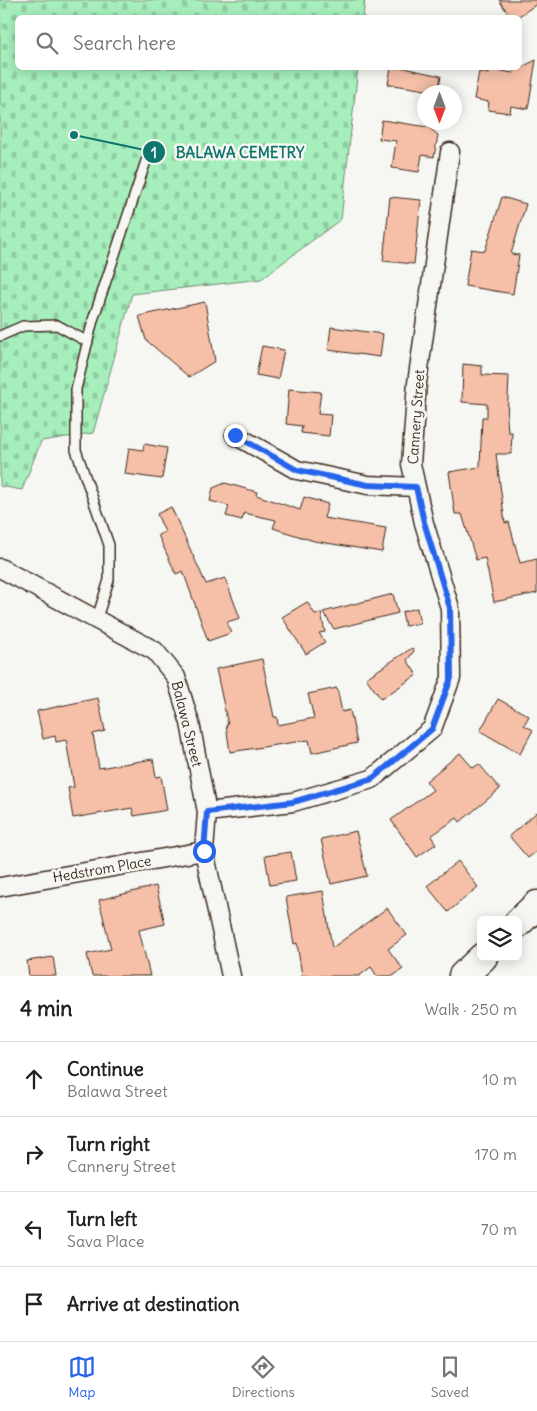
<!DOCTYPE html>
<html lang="en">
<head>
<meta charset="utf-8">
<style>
  :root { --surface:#fff; --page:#f2f2f2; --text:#222; --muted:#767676; --line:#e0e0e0; --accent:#2563eb }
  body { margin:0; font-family:Delius,sans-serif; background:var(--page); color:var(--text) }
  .controls { position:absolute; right:15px; bottom:15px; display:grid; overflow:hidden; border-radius:8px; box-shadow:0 2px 12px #0003 }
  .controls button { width:45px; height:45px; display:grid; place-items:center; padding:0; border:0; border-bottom:1px solid var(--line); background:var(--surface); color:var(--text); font:25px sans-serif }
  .compass { position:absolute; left:417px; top:85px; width:45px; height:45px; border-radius:50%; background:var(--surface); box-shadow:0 2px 12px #0003; rotate:180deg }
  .stop { position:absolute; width:15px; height:15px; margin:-11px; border:4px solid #2563eb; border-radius:50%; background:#fff }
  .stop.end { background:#2563eb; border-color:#fff; box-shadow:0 1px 5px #0008 }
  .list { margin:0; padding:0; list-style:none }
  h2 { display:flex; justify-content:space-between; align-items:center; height:65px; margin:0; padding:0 20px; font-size:21px }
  h2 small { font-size:16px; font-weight:400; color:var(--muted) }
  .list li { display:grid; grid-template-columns:32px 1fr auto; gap:15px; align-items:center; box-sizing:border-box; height:75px; padding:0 20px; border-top:1px solid var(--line) }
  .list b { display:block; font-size:19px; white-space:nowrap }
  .list p { margin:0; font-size:16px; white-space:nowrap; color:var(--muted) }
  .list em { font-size:16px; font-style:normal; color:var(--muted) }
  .icon { flex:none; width:28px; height:28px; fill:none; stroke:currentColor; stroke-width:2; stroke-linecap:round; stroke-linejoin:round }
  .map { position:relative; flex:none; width:537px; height:976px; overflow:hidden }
  .search { position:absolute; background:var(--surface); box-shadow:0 2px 12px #0003; left:15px; right:15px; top:15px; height:55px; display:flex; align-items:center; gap:12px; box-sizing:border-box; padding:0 18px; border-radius:8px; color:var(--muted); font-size:19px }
  .sheet { height:365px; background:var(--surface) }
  nav { display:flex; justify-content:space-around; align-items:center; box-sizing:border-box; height:70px; border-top:1px solid var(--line); background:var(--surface); font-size:14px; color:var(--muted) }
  nav a { display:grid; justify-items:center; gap:2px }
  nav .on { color:var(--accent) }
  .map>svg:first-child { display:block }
  .cemetery { fill:url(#cemetery-stones); stroke:#708c6e }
  .building { fill:#f5bfa8; stroke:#3b2a1e }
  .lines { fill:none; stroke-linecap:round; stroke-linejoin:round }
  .lane-casing { stroke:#3b2a1e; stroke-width:12 }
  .street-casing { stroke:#3b2a1e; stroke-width:21 }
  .highway-casing { stroke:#3b2a1e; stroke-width:31 }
  .lane { stroke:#f6f6f2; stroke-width:9 }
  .street { stroke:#f6f6f2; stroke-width:18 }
  .highway { stroke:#f6f6f2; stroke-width:28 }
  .route { stroke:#2563eb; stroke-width:6 }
  .labels { text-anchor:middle; stroke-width:5; stroke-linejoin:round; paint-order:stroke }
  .street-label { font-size:14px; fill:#3b2a1e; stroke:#f6f6f2 }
  .leader { fill:none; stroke:#0f766e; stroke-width:2 }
  .callout-dot { fill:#0f766e; stroke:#f6f6f2; stroke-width:2 }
  .mark-label { font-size:15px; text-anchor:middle; font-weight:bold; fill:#fff }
  .callout-label { font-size:15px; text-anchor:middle; font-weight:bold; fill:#0f766e; stroke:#f6f6f2; stroke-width:5; stroke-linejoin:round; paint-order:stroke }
</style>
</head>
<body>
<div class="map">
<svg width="537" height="976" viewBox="0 0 537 976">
  <defs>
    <pattern id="cemetery-stones" width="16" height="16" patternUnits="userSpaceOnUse" patternTransform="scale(1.25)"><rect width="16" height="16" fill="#a6efbd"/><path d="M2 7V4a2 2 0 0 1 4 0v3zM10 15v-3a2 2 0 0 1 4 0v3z" fill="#90cda2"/></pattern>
  </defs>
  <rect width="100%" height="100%" fill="#f6f6f2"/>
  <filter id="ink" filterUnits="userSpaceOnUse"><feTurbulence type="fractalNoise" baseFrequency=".02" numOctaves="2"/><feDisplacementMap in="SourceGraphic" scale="10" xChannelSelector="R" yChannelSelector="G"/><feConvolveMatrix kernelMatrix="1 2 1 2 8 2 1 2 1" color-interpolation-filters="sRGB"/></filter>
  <g filter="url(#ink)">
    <path class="cemetery" d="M0,0H365L363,17L18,18V68H358L341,219L261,279L132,294L93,433L41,441L22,490L0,486Z"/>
    <path class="building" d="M499,0H537V4L516,18H511Z
      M536,60L528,109L511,106L510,113L488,110L489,102L474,99L479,72L488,74L490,69L513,73L514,71Z
      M391,68H408V69L441,76L438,92L388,84Z
      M382,120L428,127L438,135L434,157L422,155L419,172L392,168L396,141L379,139Z
      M390,197L421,200L414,264L383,261Z
      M502,197L526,204L511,254L519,255L513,294L465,286L471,249L485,251Z
      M205,302L215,361L189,377L146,340L139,316Z
      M331,327L383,334L380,357L328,350Z
      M262,346L284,350L278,379L256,375Z
      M463,364L482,366V375L509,376L507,419L508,432H512L511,454H496L505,523L509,522L520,563L537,559V593L494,602L485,558L476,560L462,514H455L449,472L480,467L482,417H487V404L462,402Z
      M289,389L321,392L318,414L331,415L329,436L301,433L302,426L286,424Z
      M144,444L167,448L162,479L125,474L129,448L143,450Z
      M225,483L257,492L256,495L300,510L304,497L328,504L324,518L386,528L382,552L314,541L273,528L276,520L244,513L242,520L226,516L229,506L210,501L213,488Z
      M171,507L206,584L225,578L240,618L227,622L231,633L208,641L183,571L176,574L158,535L165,532L157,514Z
      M393,594L398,613L334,629L323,612Z
      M307,602L315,614L321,613L325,632L319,633L325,642L306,654L282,617Z
      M417,608L420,623L405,626L402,612Z
      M412,648L414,651L407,660L417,675L381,699L366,678Z
      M262,659L274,717H277L278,725L314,718L308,694L337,688L342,712L350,710L357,743L312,753L309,740L230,752L226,725H228L216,669Z
      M98,698L105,731L93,734L99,768L153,759L156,777L161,776L167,810L134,816L132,808L73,818L68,788L74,787L66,740L56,742L55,736L43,739L37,711Z
      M498,699L529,716L524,725L533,730L520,754L480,731Z
      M460,753L473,768L479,764L500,789L460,822L457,818L431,836L436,844L417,857L391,820L433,790L426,781Z
      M537,812V851L528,858L509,836Z
      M356,831L367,876L331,884L321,839Z
      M291,852L296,881L270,885L265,856Z
      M458,861L478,887L448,912L427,886Z
      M156,886L165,924L139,930L150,976H92L87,954L111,949L99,900Z
      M323,891L332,948L387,908L407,935L388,949L403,969L393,976H377L371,967L359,976H302L297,943L294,944L286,897Z
      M53,957L56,976H29L27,961Z"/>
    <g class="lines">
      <g class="lane-casing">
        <path id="lane" d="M0,336L23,326L57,325L88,342
          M97,618L109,580V545L76,450V389L93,320L146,161"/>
      </g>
      <g class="street-casing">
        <path id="street" d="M235,435L297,470L368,485L416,487
          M0,568L155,651L176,677L190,723L207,812L204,851L231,976
          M207,812L293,802L372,779L432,729L451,678L450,608L424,523L411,464L417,383L450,152
          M0,887L204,851"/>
      </g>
      <g class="highway-casing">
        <path id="highway" d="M518,923L537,905
          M463,976L483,957"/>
      </g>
      <use href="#lane" class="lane"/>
      <use href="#street" class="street"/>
      <use href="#highway" class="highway"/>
    </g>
  </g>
  <g class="lines" filter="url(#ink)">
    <path class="route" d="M204,851L207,812L293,802L372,779L432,729L451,678L450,608L424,522L416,487L368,485L297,470L235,435"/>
  </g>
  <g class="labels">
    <g class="street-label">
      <text transform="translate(416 417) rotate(-86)" y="5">Cannery Street</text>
      <text transform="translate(187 724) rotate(76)" y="5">Balawa Street</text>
      <text transform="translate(102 869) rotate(-10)" y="5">Hedstrom Place</text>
    </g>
  </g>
  <path class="leader" d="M74 135L154 152"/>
  <g class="callout-dot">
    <circle cx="74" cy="135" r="5"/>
    <circle cx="154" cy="152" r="12"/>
  </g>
  <g class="mark-label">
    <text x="154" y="158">1</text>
  </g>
  <g class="callout-label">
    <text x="240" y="158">BALAWA CEMETRY</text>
  </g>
</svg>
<div class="controls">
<button><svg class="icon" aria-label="layers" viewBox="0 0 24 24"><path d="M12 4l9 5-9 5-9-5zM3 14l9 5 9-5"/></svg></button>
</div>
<svg class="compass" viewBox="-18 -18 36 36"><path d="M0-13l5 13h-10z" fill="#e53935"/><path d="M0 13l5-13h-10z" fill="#767676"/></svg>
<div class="stop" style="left:204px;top:851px"></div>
<div class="stop end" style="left:235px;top:435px"></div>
<div class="search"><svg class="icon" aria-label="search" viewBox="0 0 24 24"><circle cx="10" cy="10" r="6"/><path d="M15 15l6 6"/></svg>Search here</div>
</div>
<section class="sheet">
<h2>4 min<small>Walk · 250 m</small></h2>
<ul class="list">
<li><svg class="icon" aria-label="ahead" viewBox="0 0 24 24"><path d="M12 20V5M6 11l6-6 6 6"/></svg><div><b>Continue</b><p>Balawa Street</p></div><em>10 m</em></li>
<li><svg class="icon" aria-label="right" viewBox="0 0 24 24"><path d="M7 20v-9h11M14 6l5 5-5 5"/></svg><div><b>Turn right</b><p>Cannery Street</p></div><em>170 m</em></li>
<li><svg class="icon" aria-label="left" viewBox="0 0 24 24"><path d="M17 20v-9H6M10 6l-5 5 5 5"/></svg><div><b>Turn left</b><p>Sava Place</p></div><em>70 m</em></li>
<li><svg class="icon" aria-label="arrive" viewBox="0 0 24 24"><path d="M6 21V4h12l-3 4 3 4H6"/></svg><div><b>Arrive at destination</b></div></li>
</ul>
</section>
<nav>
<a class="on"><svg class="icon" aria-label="map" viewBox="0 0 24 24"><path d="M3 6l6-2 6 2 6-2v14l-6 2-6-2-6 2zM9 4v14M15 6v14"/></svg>Map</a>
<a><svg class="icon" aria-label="directions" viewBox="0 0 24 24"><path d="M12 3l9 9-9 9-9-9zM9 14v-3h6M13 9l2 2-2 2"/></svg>Directions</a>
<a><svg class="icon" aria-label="saved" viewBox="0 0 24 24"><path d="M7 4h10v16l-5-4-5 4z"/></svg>Saved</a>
</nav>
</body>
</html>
